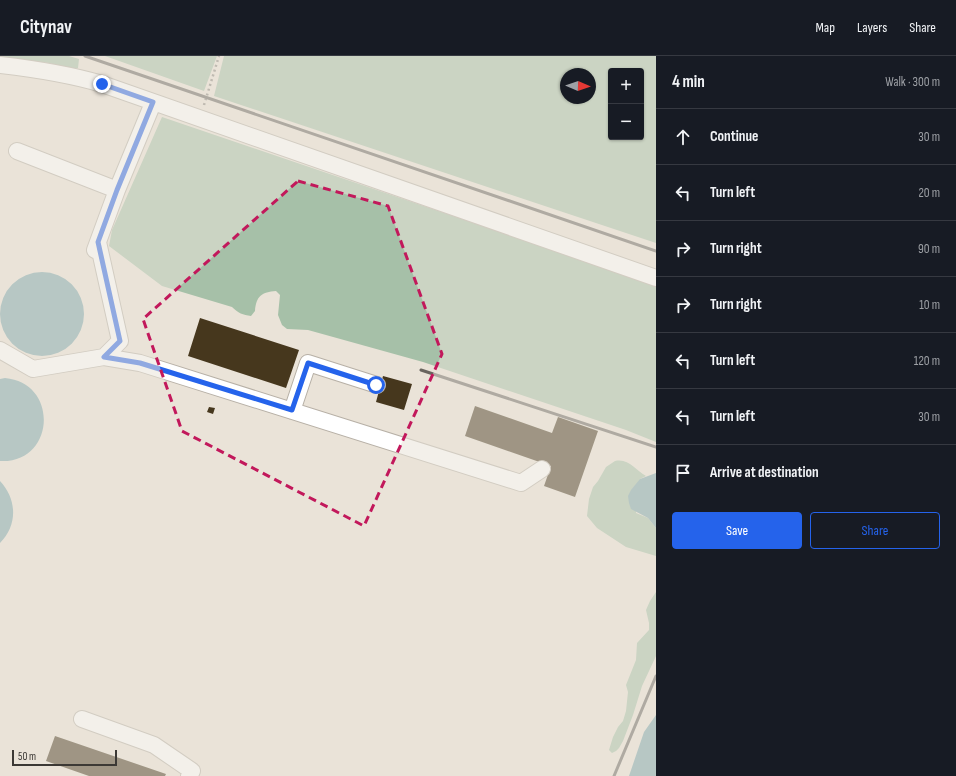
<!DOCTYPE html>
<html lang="en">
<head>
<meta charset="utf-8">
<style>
  :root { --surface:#171b24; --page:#20242c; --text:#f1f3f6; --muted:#9ea1a6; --line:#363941; --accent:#2563eb }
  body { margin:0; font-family:"Sofia Sans Condensed",sans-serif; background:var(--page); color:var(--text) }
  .controls { position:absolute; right:12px; top:12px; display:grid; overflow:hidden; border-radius:4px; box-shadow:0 1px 3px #0004 }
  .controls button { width:36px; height:36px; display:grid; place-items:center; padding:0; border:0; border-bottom:1px solid var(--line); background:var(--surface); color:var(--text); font:20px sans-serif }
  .compass { position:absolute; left:560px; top:12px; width:36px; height:36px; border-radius:50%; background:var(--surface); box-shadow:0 1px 3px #0004; rotate:92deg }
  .scale { position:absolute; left:12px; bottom:10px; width:105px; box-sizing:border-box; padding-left:4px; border:2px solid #3c3935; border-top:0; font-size:11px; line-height:14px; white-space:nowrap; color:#3c3935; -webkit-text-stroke:3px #eae3d8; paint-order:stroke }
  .stop { position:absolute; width:12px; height:12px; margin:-9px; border:3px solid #2563eb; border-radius:50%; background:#fff }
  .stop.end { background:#2563eb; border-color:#fff; box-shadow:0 1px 4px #0008 }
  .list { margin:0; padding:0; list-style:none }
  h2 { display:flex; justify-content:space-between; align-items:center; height:52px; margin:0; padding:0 16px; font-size:17px }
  h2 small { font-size:13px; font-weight:400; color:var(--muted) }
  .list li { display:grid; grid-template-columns:26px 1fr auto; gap:12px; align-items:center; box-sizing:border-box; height:56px; padding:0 16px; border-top:1px solid var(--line) }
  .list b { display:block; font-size:15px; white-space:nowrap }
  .list em { font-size:13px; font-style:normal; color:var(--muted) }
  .actions { display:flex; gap:8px; padding:12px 16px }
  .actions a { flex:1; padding:9px 0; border:1px solid var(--accent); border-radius:4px; text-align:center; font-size:14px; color:var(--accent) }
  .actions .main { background:var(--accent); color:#fff }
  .icon { flex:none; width:22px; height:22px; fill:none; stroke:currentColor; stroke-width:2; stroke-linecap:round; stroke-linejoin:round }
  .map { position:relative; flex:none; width:656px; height:720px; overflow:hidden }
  header { display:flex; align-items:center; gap:24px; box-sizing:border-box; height:56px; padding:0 20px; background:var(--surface); border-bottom:1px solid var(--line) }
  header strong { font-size:19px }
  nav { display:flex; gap:22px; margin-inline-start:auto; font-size:14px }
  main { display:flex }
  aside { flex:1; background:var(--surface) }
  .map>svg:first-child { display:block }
  .green { fill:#a6c0a8; fill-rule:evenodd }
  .water { fill:#7ba4ab }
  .building { fill:#46371d }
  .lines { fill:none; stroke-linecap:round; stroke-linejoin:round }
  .minor-casing { stroke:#b7b0a6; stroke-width:18 }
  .path { stroke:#8c8780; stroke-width:2.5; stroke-dasharray:2 3; stroke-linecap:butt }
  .minor { stroke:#fff; stroke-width:16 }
  .rail { stroke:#69655f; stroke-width:3 }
  .route { stroke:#2563eb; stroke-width:5 }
  .marked { fill:none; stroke:#c2185b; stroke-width:3; stroke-dasharray:8 5; stroke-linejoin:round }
</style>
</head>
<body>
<header>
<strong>Citynav</strong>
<nav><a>Map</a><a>Layers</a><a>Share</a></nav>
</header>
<main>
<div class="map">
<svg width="656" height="720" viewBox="0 0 656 720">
  <rect width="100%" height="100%" fill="#eae3d8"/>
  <path class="green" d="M0,0H69L79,3L78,12L72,14L49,7L0,2Z
    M105,0H217L204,35Z
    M224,0H656V187L214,40ZM611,15H641V81H611ZM566,18H590V42H566Z
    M162,61L656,229V386L626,374L423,306L308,274L287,273L282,269L278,259L280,239L276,235C262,236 256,240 255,255L251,260C243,259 238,257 232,251L162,230L109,190L112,174Z
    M615,405C629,402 635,414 646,420L640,423L636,457L648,462L656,472V500L626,491L597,472L587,460L589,443L593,431L598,425L606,411Z
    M656,536V600L642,630L633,659L623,685L619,692L616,695L612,697L609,694L613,681L618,671L623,665L626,655L628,636L626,629L636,604L637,587L649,574V567L646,554L650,545Z"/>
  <path class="water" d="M0 258a42 42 0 1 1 84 0a42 42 0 1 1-84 0Z
    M5,322C60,327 55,408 0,405V323Z
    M656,417V472L648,462L631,453L629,447L628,440L631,434L640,423Z
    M0,425C17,443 18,469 0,487Z
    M656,659V720H629L644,676Z"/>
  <path class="building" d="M200,262L299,294L286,332L188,300Z
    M383,320L412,328L404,354L376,346Z
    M475,350L552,377L558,361L598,375L575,441L544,430L551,410L465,380Z
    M209,351L215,352L213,358L207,356Z
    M55,680L166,718L165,720H89L46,705Z"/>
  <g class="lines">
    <g class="minor-casing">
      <path id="minor" d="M0,9C35,13 68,18 102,28L656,222
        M17,95L117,134
        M95,194L117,134L153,47
        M0,294L33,313L104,301L120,285L98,186
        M104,301L140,307L521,427L542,413
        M292,355L308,307L377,329
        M82,663L154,689L192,715L189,720"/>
    </g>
    <path class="path" d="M204,49L219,0"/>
    <use href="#minor" class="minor"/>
    <path class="rail" d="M85,0L656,195
      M421,314L656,391
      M614,720L656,620"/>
  </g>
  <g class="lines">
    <path class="route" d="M102,28L153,46L117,134L98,186L120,285L104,301L140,307L292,354L308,307L376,329"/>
  </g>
  <path d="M0 0H656V720H0ZM298,125L388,150L442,298L364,470L182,375L143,263Z" fill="#eae3d8" fill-opacity=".55" fill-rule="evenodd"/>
  <path class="marked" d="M298,125L388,150L442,298L364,470L182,375L143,263Z"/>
</svg>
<div class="controls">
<button>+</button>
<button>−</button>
</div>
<svg class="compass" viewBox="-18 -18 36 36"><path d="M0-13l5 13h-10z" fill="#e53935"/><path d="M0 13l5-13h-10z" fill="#9ea1a6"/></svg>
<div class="scale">50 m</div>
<div class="stop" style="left:376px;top:329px"></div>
<div class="stop end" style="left:102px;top:28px"></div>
</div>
<aside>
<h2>4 min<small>Walk · 300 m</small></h2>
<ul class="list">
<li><svg class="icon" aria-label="ahead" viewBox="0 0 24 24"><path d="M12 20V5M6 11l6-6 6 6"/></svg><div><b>Continue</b></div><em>30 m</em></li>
<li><svg class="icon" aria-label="left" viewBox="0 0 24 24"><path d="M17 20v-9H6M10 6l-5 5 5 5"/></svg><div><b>Turn left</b></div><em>20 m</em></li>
<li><svg class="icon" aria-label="right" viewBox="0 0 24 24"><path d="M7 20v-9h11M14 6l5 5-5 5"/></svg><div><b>Turn right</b></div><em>90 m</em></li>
<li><svg class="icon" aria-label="right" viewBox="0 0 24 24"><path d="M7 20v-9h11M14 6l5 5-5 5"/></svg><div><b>Turn right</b></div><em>10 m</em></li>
<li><svg class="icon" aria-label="left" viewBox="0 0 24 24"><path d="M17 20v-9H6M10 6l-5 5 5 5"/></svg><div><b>Turn left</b></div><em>120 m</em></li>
<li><svg class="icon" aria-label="left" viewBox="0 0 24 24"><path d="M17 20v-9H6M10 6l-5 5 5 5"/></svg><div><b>Turn left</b></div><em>30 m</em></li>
<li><svg class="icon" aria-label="arrive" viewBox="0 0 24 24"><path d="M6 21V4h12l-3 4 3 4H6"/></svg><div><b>Arrive at destination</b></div></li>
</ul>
<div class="actions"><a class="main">Save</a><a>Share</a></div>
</aside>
</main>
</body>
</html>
